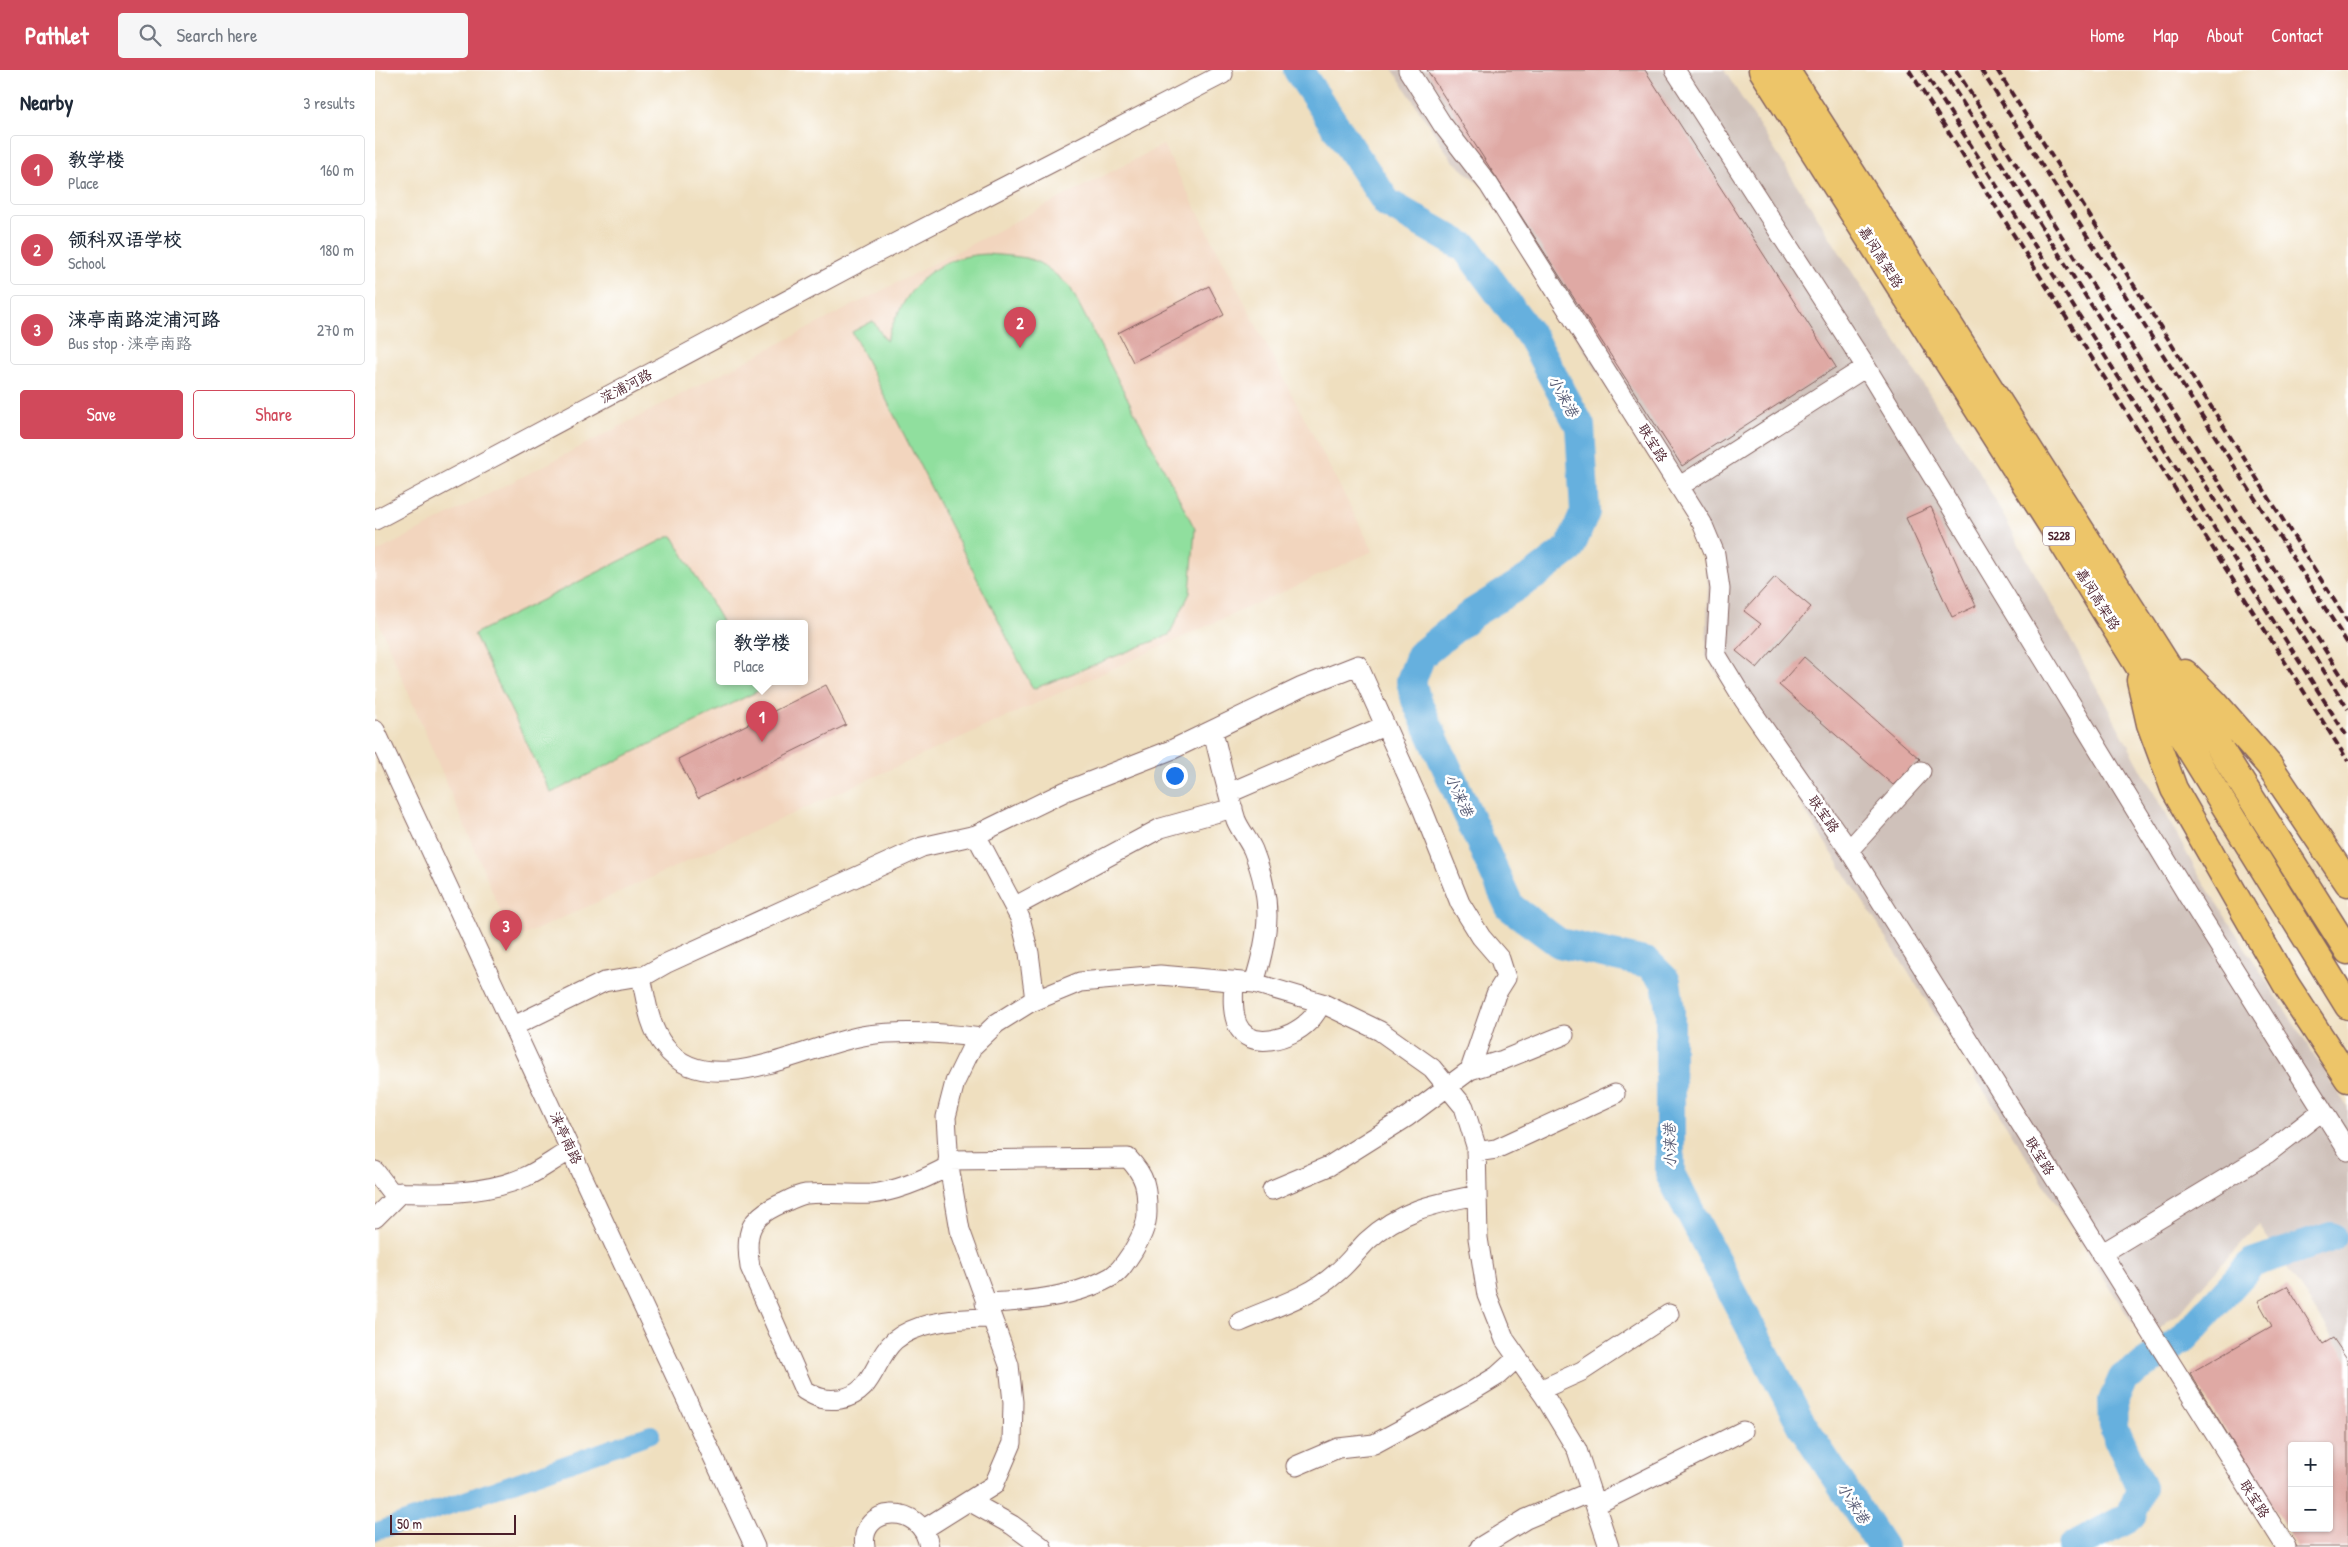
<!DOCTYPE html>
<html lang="en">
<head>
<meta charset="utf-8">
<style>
  :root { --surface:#fff; --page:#f6f6f7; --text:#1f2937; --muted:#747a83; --line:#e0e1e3; --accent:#d1495b }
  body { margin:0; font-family:"Patrick Hand","LXGW WenKai TC",sans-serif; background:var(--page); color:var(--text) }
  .controls { position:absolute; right:15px; bottom:15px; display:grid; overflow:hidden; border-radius:5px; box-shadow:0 1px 4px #0004 }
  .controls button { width:45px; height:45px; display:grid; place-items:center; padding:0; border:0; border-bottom:1px solid var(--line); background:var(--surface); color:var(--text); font:25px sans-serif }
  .scale { position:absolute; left:15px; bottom:12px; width:126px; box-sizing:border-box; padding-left:5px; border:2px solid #4a1f2b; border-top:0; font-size:14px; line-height:18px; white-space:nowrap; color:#4a1f2b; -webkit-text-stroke:4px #fff; paint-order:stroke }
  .you { position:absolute; left:799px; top:705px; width:18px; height:18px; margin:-12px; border:4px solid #fff; border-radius:50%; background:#1a73e8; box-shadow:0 0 0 8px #1a73e833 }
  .badge { display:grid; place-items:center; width:32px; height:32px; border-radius:50%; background:var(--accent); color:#fff; font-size:16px; font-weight:700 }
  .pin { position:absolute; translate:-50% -41px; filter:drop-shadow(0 1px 2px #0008) }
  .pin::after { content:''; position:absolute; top:26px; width:18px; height:15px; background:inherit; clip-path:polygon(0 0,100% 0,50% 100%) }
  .popup { position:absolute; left:341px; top:550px; width:92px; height:65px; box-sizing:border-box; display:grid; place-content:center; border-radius:5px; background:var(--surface); filter:drop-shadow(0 1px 4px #0005); font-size:16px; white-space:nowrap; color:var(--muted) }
  .popup b { font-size:19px; color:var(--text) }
  .popup::after { content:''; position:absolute; left:50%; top:100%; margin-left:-10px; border:10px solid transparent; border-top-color:var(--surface) }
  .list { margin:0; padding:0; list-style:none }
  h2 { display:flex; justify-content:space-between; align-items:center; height:65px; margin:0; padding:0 20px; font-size:21px }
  h2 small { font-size:16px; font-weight:400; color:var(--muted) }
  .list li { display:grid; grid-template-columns:32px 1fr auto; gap:15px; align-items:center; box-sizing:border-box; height:70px; margin:0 10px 10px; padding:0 10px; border:1px solid var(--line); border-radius:5px }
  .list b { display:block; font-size:19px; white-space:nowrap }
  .list p { margin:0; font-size:16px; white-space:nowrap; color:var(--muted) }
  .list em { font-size:16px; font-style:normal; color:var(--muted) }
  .actions { display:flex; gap:10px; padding:15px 20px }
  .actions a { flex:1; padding:11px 0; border:1px solid var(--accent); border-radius:5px; text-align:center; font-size:18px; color:var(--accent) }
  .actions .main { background:var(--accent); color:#fff }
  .icon { flex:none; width:28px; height:28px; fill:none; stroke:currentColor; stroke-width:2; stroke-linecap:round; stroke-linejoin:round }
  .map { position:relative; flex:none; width:1973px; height:1477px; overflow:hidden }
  header { display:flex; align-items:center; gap:30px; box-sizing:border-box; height:70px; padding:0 25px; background:var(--accent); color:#fff }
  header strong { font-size:24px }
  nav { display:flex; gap:28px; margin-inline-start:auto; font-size:18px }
  .search { width:350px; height:45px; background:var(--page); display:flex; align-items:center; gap:12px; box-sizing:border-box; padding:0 18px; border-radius:5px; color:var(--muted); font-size:19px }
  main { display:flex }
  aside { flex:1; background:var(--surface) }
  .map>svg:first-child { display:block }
  .built { fill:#f2d5be; fill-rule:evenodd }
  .industrial { fill:#cfc1ba }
  .green { fill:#90df9e; stroke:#6d7f64 }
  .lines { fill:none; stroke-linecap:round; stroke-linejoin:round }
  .canal { stroke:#66b0de; stroke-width:18 }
  .river { stroke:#66b0de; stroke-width:30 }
  .building { fill:#dfa9a4; fill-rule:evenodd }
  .minor-casing { stroke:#84625f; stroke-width:21 }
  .highway-casing { stroke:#84625f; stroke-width:29 }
  .minor { stroke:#fff; stroke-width:19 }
  .highway { stroke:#edc569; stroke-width:26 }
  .rail { stroke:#4a1f2b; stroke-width:4; stroke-dasharray:8 4; stroke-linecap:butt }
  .labels { text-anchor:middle; stroke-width:5; stroke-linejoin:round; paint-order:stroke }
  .shield { fill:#fff; stroke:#80626b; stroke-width:1 }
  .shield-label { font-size:12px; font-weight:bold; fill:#4a1f2b }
  .street-label { font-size:14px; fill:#4a1f2b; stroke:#fff }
  .water-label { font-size:15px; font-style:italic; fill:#555973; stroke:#fff }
</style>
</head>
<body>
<header>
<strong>Pathlet</strong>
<div class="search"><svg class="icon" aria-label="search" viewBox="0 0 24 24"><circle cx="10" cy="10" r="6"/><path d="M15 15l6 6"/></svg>Search here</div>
<nav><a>Home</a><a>Map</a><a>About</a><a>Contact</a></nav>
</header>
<main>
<aside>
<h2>Nearby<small>3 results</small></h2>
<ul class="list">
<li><span class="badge">1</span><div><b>教学楼</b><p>Place</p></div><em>160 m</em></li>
<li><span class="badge">2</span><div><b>领科双语学校</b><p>School</p></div><em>180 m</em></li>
<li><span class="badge">3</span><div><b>涞亭南路淀浦河路</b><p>Bus stop · 涞亭南路</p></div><em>270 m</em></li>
</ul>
<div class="actions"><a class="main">Save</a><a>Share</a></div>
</aside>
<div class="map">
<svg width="1973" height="1477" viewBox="0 0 1973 1477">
  <rect width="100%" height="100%" fill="#fff"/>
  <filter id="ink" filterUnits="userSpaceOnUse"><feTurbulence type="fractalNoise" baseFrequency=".02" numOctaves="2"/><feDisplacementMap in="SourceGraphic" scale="10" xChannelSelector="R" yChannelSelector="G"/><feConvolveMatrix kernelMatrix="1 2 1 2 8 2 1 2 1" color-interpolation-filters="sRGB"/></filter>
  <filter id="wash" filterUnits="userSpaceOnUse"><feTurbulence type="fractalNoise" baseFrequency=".0096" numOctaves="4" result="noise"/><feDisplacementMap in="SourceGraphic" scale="20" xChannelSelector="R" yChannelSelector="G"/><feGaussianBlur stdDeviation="1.12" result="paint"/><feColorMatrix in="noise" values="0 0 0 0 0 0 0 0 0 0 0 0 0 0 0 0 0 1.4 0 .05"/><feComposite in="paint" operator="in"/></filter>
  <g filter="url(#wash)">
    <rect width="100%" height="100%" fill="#efdfbf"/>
    <path class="built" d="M788,75L998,481L138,870L0,544V483ZM344,553H430V611H344Z"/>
    <path class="industrial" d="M1018,0H1349L1609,410L1823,804L1973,1038V1290L1884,1155L1832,1210L1804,1243L1769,1271L1331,586L1333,515L1329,486L1311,444L1108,117L1077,90Z"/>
    <path class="green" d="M611,184C659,188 659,185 695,217L820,459L815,523L794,565L658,619L477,262L498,251L511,271C530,220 554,187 611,184Z
      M297,465L348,553H344V611H382L387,619L176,723L99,564Z"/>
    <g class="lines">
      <path class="canal" d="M0,1462L276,1364"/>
      <path class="river" d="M923,0L1012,133L1091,178L1156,266L1205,356L1210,442L1195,478L1161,504L1098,543L1046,585L1036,611L1041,630L1135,837L1184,873L1273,893L1291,911L1295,940V1104L1427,1355L1507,1477
        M1698,1477L1756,1446L1766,1418L1739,1358L1738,1331L1748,1308L1807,1270L1877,1193L1956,1167"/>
    </g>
    <g id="blocks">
      <path class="building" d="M1052,0H1270L1461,297L1307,396Z
        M834,216L849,245L758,292L743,263Z
        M1556,437L1601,536L1577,547L1531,448Z
        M1400,507L1436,537L1382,598L1361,581L1386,554L1369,541Z
        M1429,587L1545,689L1518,715L1404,615Z
        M451,615L471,655L323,728L303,689Z
        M1912,1216L1948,1274L1958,1268L1973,1290V1477H1922L1815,1303L1897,1256L1883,1231ZM1917,1376H1954V1458H1917Z"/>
    </g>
  </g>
  <g filter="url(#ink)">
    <use href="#blocks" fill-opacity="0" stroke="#84625f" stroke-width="1"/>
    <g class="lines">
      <g class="minor-casing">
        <path id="minor" d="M1033,0L1067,54L1114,115L1327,453L1340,484L1345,519L1341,584L1369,630L1474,780L1911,1477
          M1300,0L1491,297L1813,826L1973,1081
          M1305,416L1491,297
          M0,450L503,182L848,4L846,0
          M0,660L380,1477
          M838,661C845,691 852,721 861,750C865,760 873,769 878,780C898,831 895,862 879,913
          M854,723L1009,656
          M601,765L645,848L654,883L660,930
          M1474,780L1546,701
          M639,837L786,758L858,738
          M266,906C271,929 274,958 290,977C334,1035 437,972 493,965C530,960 569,963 606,968
          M859,911C858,925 857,941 862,954C874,983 917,968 933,952C939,947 943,939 947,933
          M139,956L229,912L271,905L292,893L547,777L601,765L691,721L796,680L927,617L983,595L1047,738L1085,833L1106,867L1125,889L1131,908L1121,924L1095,1000
          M1101,1082L1121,1079L1240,1024
          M573,1090L753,1088C771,1107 772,1117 772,1142C772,1157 765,1169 758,1181C752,1190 745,1202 736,1207C701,1227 649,1232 610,1233
          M574,1096C550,1109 524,1121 496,1124C474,1125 452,1122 431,1124C424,1125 416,1129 410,1132C375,1146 369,1161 375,1197L429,1320C442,1328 450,1331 465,1329C499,1324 499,1288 520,1270C543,1251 588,1248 616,1248
          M0,1101L16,1122C59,1124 109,1125 150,1107C166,1100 181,1088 196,1080
          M897,1120L954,1096L1032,1047L1095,1000L1128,990L1189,965
          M0,1148L26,1122
          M1726,1184L1893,1083L1947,1041
          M865,1252C896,1238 935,1227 960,1204C972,1195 981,1182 992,1171C1026,1140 1058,1134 1102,1125
          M1165,1320L1207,1301L1294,1244
          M921,1396L963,1378L999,1374L1094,1323L1122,1306L1142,1288
          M594,1431L637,1455L667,1477
          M1220,1435L1368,1361
          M549,1459L619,1415L637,1373L638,1332L634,1295L585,1160L574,1096L571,1047L580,1012L597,977L622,953L654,933L705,912L785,905L879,913L947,933L1005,961L1057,998L1089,1037L1101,1076L1103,1168L1112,1225L1130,1270L1170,1327L1202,1380L1234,1477
          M490,1477C483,1436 547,1430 554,1477
          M1105,1477L1151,1449L1215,1422"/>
      </g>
      <g class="highway-casing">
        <path id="highway" d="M1387,0L1684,467L1973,936
          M1411,0L1777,571L1973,881
          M1810,603L1840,633L1894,695L1973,813
          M1765,610L1775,654L1799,719L1912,916L1973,1009"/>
      </g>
      <use href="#minor" class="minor"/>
      <use href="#highway" class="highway"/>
      <path class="rail" d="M1534,0L1973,691
        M1548,0L1973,668
        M1567,0L1973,639
        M1581,0L1973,616
        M1606,0L1973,574
        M1622,0L1973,552"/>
    </g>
  </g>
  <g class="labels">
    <rect class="shield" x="1668" y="456.5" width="32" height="19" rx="4"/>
    <g class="shield-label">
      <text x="1684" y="470">S228</text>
    </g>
    <g class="street-label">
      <text transform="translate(1506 187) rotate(58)" y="5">嘉闵高架路</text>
      <text transform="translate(251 316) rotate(-28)" y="5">淀浦河路</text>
      <text transform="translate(1278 373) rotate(58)" y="5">联宝路</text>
      <text transform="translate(1723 529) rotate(58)" y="5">嘉闵高架路</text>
      <text transform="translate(1449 744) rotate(55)" y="5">联宝路</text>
      <text transform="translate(191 1068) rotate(65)" y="5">涞亭南路</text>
      <text transform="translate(1665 1086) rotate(58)" y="5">联宝路</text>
      <text transform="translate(1880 1429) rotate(57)" y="5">联宝路</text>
    </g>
    <g class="water-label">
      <text transform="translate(1188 326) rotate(61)" y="5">小涞港</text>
      <text transform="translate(1084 725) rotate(65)" y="5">小涞港</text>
      <text transform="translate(1295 1076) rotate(-91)" y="5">小涞港</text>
      <text transform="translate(1478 1433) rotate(57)" y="5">小涞港</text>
    </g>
  </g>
</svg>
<div class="controls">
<button>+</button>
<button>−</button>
</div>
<div class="scale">50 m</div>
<div class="you"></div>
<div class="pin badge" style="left:387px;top:672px">1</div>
<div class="popup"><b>教学楼</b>Place</div>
<div class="pin badge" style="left:645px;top:278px">2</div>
<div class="pin badge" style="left:131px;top:881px">3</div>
</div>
</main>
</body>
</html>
